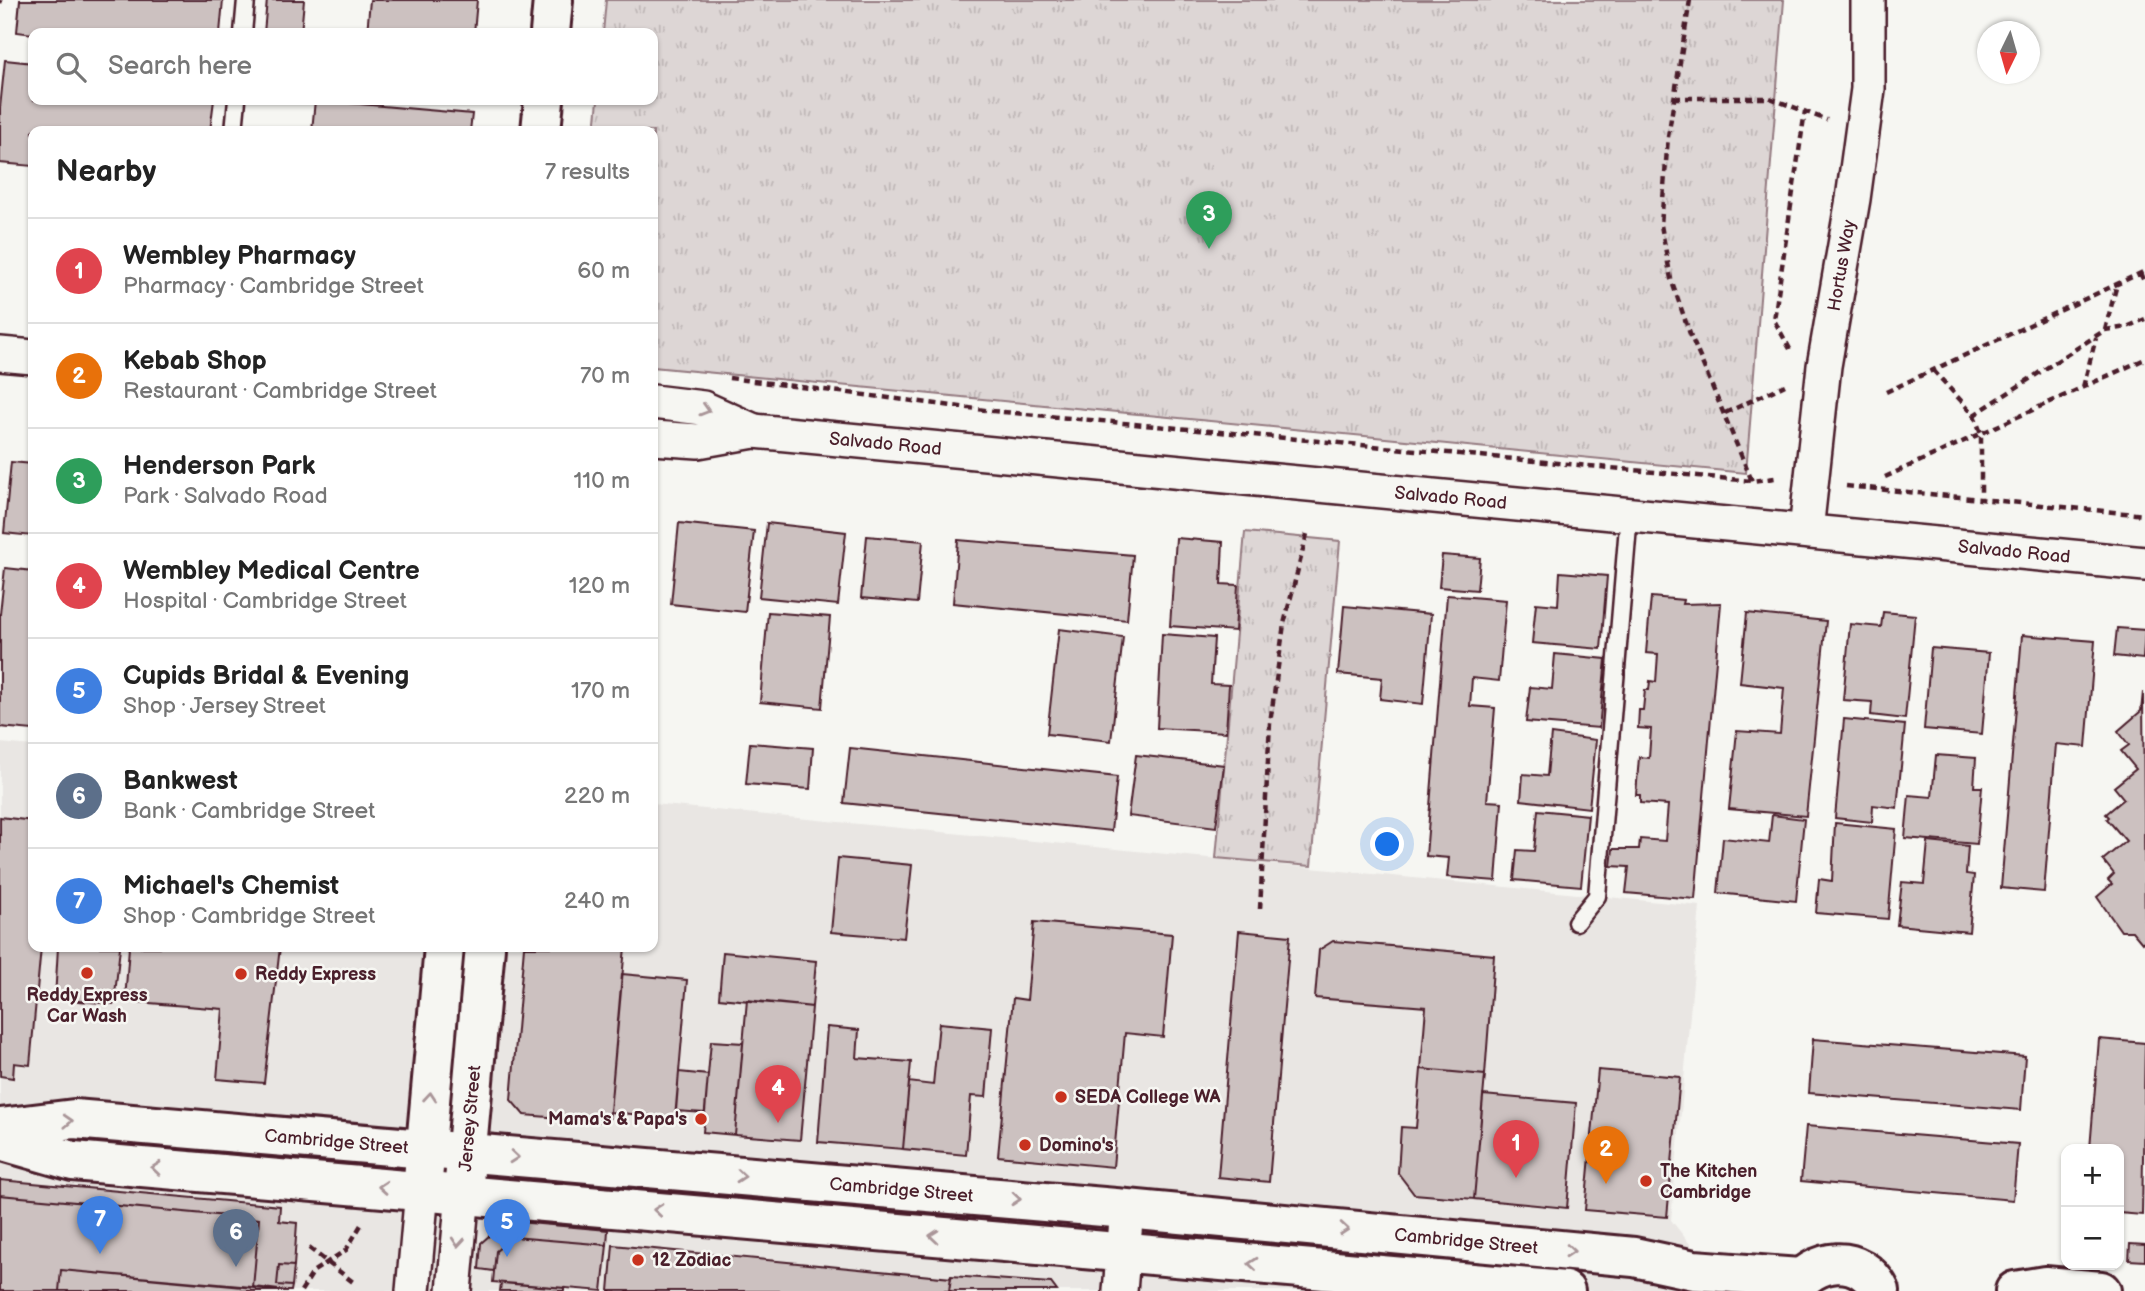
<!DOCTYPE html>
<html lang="en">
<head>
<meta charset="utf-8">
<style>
  :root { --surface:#fff; --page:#f2f2f2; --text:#222; --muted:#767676; --line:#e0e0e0; --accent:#c8321e }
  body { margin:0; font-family:"Balsamiq Sans",sans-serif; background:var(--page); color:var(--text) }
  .controls { position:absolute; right:21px; bottom:21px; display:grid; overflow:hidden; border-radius:14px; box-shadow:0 2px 5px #0004 }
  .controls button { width:63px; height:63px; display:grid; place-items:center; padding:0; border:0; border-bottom:2px solid var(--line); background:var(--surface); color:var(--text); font:35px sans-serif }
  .compass { position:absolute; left:1977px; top:21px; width:63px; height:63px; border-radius:50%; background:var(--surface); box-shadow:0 2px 5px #0004; rotate:185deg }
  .you { position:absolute; left:1388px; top:845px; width:24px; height:24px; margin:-18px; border:5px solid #fff; border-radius:50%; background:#1a73e8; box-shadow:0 0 0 10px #1a73e833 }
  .badge { display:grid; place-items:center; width:46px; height:46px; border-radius:50%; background:var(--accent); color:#fff; font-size:23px; font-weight:700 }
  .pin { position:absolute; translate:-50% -58px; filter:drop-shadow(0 2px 4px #0008) }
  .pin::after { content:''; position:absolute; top:37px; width:24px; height:21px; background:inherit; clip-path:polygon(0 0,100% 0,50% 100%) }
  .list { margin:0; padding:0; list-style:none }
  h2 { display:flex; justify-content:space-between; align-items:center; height:91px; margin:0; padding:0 28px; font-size:30px }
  h2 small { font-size:23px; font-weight:400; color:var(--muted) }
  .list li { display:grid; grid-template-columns:46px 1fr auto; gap:21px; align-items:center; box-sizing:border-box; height:105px; padding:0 28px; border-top:2px solid var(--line) }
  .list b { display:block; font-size:26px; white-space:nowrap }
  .list p { margin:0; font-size:23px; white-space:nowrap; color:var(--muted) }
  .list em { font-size:23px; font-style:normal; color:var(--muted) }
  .icon { flex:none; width:38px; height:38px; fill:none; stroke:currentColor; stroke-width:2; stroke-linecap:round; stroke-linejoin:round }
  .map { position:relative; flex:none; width:2145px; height:1291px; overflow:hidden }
  .search { position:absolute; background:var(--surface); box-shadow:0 2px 5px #0004; left:28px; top:28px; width:630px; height:77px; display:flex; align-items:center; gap:18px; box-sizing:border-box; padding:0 24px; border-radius:14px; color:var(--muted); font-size:26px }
  .panel { position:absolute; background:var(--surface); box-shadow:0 2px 5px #0004; left:28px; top:126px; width:630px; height:826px; border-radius:14px }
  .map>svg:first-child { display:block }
  .built { fill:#e9e6e3 }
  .park { fill:url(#park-tufts); stroke:#947a80; stroke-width:2 }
  .building { fill:#ccc1c0; stroke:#4a1f2b; stroke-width:2 }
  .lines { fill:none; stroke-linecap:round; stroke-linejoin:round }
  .service-casing { stroke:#4a1f2b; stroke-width:21 }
  .minor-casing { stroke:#4a1f2b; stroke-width:38 }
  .tertiary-casing { stroke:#4a1f2b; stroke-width:44 }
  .primary-casing { stroke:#4a1f2b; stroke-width:44 }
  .path { stroke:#4a1f2b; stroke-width:4.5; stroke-dasharray:7 5; stroke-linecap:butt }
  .service { stroke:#f6f6f2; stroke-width:16 }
  .minor { stroke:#f6f6f2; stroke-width:33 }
  .tertiary { stroke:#f6f6f2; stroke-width:38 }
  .primary { stroke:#f6f6f2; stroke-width:38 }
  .oneway { stroke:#a99598 }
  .poi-dot { fill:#c8321e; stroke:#f6f6f2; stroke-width:2.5 }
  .labels { text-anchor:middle; stroke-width:5; stroke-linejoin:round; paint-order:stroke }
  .street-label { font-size:18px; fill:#4a1f2b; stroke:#f6f6f2 }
  .poi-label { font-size:18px; font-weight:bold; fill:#4a1f2b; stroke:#f6f6f2; text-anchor:start }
</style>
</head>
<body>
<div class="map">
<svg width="2145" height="1291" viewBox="0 0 2145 1291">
  <defs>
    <pattern id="park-tufts" width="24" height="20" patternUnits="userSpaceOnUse" patternTransform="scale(1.75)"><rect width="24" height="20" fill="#ddd6d5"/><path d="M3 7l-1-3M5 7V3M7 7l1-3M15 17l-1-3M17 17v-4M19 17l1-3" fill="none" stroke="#bfb7b7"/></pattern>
  </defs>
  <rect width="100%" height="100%" fill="#f6f6f2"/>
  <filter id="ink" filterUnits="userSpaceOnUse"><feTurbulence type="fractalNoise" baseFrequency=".0143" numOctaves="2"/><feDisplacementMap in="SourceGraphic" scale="14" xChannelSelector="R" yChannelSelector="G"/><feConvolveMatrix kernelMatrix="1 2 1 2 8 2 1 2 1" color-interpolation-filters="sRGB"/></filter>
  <g filter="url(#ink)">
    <path class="built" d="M0,743L33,746V947H653V804L1700,906L1671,1220L1727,1291H0Z"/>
    <path class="park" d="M606,0H1784L1746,473L653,367V131H595L598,100H653V33H603Z
      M1245,532L1340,541L1311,866L1216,858Z"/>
    <path class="building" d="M20,0H223L220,33L33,34L17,32Z
      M267,0H304L301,33H264Z
      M370,0H477L474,33H367Z
      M5,60L33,63V100H214L210,131H33V166L0,163V108Z
      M315,100L472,114L470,131H312Z
      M11,462L33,464V536L4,533Z
      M679,523L754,531L745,612L671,604Z
      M767,523L846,532L838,605L759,597Z
      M867,536L923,541L917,603L861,598Z
      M1176,538L1223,542L1221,584L1238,585L1235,631L1170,626Z
      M958,540L1133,555L1127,620L953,603Z
      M1442,555L1480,558L1477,590L1439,587Z
      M5,568L33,571V730L0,727V614Z
      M1560,572L1607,576L1601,649L1532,643L1536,603L1558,605Z
      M1447,595L1506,600L1499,681L1472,678L1470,706L1495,708L1487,801L1502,802L1496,881L1447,877L1449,858L1426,856Z
      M1651,597L1683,600L1682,604L1721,603L1695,899L1626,893L1629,867L1611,866L1613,849H1639L1640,839L1665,841L1668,805L1640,803V795H1636L1639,757L1649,758L1651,729L1638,728L1639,710H1643L1645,690H1649L1650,681L1656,682L1658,654L1646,653Z
      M1344,606L1431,614L1423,704L1380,699L1382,678L1338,674Z
      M768,612L830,617L822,708L760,702Z
      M1883,612L1915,615L1905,719L1871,715L1872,702L1843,700L1850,624L1881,627Z
      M1747,613L1826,621L1806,816L1729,809L1737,731L1780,734L1784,688L1740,683Z
      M2117,628L2145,630L2143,659L2114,656Z
      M1059,629L1123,637L1111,741L1047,734Z
      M1162,634L1214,638L1211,684L1229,685L1226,732L1157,728Z
      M2022,635L2095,641L2086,747L2056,744L2044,892L2001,888Z
      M1931,648L1989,653L1982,734L1924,729Z
      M1555,654L1606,659L1599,728L1526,722L1530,687L1552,689Z
      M2143,692L2145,940L2142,943L2132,931H2121L2097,897L2112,884L2108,880L2114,874L2103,860L2126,841L2107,819L2109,817L2106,814L2124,799L2114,787L2136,769L2121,751L2129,745L2118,731L2141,711Z
      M1844,719L1905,725L1897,808L1873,805L1872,822L1835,818Z
      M1551,734L1596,740L1589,808L1521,800L1523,774L1547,776Z
      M750,743L813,748L810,789L746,784Z
      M850,748L1117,777L1111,831L844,803Z
      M1136,755L1224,765L1216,827L1128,816Z
      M1936,755L1976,758L1974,787H1982L1977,844L1905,838L1909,795L1932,797Z
      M1538,810L1588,815L1581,886L1514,880L1517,850L1534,851Z
      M1772,815L1804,819L1796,901L1718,893L1723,838L1769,843Z
      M0,817L33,821V947H41L30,1065L14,1063L13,1078L0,1076Z
      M1835,823L1896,829L1888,919L1816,913L1819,879L1832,881Z
      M1928,842L1968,846L1966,874L1974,875L1969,932L1897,925L1902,882L1924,884Z
      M838,858L912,865L904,938L831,932Z
      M1034,922L1172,934L1163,1037L1125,1033L1113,1167L998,1156L1013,998L1027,1000Z
      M1239,931L1290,936L1269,1182L1218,1177Z
      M1333,941L1494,955L1485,1075L1421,1069L1426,1007L1315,998L1319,950Z
      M58,947H120L114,1004L55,999Z
      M129,947H280L264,1083L217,1079L223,1009L125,1001Z
      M524,947H625L609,1122L524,1115L511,1100Z
      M723,952L816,961L812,1007L719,998Z
      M622,974L687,980L675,1118L610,1112Z
      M747,1000L812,1007L800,1140L735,1135Z
      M939,1023L992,1028L986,1097L971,1096L966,1155L903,1149L909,1082L933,1085Z
      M827,1027L859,1030L857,1058L911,1062L903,1149L818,1142Z
      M1813,1039L2025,1056L2021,1110L1809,1093Z
      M2099,1039L2145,1043L2142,1215L2119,1213V1149H2090Z
      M711,1041L743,1043L735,1135L703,1132Z
      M1421,1069L1485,1075L1474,1199L1414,1194L1398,1173L1401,1127L1416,1128Z
      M1598,1070L1680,1077L1667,1217L1585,1210Z
      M679,1072L708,1075L705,1113L676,1111Z
      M1483,1095L1576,1103L1567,1208L1474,1199Z
      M1806,1126L2018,1144L2013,1200L1801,1181Z
      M0,1180L280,1206L279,1221L297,1223L294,1266L279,1265L277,1285L292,1286L291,1291L253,1288L259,1219L0,1195Z
      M0,1195L259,1219L253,1288L61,1270L59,1291H0Z
      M506,1221L608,1230L607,1245L513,1237L496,1251L494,1271L479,1269L481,1243Z
      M513,1237L607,1245L602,1291L493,1282L496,1251Z
      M2130,1244L2145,1245V1261L2129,1260Z
      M613,1245L951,1278L949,1291H609Z
      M279,1265L294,1266L292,1286L277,1285Z
      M61,1270L263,1288L287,1291H59Z
      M951,1276L1051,1283L1057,1291H949Z
      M501,1283L564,1288V1291H500Z"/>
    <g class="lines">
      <g class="service-casing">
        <path id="service" d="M243,33L246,0
          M234,131L237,100
          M1576,922L1597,896L1629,514"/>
      </g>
      <g class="minor-casing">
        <g id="minor">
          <path d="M0,354L33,357"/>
          <path d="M653,402L703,408L754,431"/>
          <path id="s1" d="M653,438L698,441L754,431L2145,564"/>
          <path id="s2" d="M1806,531L1824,366L1853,199L1868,89V0"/>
          <path d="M413,1291L422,1190"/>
          <path d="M454,1291L463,1193"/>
          <path d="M1120,1291L1127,1209"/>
        </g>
      </g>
      <g class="tertiary-casing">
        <g id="tertiary">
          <path d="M550,33L553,0"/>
          <path d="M541,131L544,100"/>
          <path d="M422,1190L444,947"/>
          <path id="s3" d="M463,1193L485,947"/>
        </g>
      </g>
      <g class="primary-casing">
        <g id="primary">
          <path id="s4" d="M0,1128L74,1119L1127,1209L1634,1257L1694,1270L1800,1278"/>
          <path d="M0,1140L73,1161L1565,1291"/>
          <path d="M1792,1291C1813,1257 1861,1251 1880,1291"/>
          <path d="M2015,1291L2045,1286L2101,1291"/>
        </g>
      </g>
      <path class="path" d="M1690,0L1668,137L1661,225L1671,279L1690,334L1752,481
        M0,3L1,0
        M1674,98H1770L1827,120
        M2140,273L2145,283
        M2105,330L2117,284
        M1790,349L1774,320L1805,111
        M1933,370L1974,415L1981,433V499
        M729,378L993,411L1752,481L1775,478
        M2083,387L2096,338
        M1886,392L2145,271
        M1725,413L1785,385
        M1974,415L2105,330L2127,327L2145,319
        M1885,477L2145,359
        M1846,486L2145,515
        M1260,909L1270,723L1284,624L1307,534
        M309,1248L353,1282
        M301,1291L314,1271L346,1250L361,1225"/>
      <use href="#service" class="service"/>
      <use href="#minor" class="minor"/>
      <use href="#tertiary" class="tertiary"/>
      <use href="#primary" class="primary"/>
    </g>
    <defs><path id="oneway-chevron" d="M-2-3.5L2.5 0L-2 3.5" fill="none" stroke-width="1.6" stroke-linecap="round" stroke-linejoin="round" transform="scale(1.75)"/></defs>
    <g class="oneway">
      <use href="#oneway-chevron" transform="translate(705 410) rotate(17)"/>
      <use href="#oneway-chevron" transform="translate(430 1097) rotate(-85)"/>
      <use href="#oneway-chevron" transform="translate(68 1121) rotate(-3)"/>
      <use href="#oneway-chevron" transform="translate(514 1157) rotate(5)"/>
      <use href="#oneway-chevron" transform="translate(156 1168) rotate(-175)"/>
      <use href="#oneway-chevron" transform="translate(741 1176) rotate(5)"/>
      <use href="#oneway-chevron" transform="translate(383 1187) rotate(-176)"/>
      <use href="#oneway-chevron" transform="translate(1016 1199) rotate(5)"/>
      <use href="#oneway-chevron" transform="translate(658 1210) rotate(-175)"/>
      <use href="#oneway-chevron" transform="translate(1344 1229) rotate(5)"/>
      <use href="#oneway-chevron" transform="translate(934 1236) rotate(-175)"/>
      <use href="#oneway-chevron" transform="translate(458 1242) rotate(95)"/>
      <use href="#oneway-chevron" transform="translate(1570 1251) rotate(5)"/>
      <use href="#oneway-chevron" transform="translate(1253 1264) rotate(-175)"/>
    </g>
  </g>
  <g class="poi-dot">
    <circle cx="87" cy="973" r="7"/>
    <circle cx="241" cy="974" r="7"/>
    <circle cx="1061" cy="1097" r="7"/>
    <circle cx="701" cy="1119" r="7"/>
    <circle cx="1025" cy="1145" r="7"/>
    <circle cx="1646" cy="1181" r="7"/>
    <circle cx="638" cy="1260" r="7"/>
  </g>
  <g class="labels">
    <g class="street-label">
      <text dy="6" stroke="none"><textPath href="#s2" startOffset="268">Hortus Way</textPath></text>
      <text dy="6" stroke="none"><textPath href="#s1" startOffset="234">Salvado Road</textPath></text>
      <text dy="6" stroke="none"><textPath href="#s1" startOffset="802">Salvado Road</textPath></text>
      <text dy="6" stroke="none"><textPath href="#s1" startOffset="1368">Salvado Road</textPath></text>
      <text dy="6" stroke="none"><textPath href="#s3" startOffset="75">Jersey Street</textPath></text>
      <text dy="6" stroke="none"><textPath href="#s4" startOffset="338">Cambridge Street</textPath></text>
      <text dy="6" stroke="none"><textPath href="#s4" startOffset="905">Cambridge Street</textPath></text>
      <text dy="6" stroke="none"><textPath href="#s4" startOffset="1472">Cambridge Street</textPath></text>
    </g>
    <g class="poi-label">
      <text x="255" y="980">Reddy Express</text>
      <text x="87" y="1001" text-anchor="middle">Reddy Express<tspan x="87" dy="21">Car Wash</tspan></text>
      <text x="1075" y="1103">SEDA College WA</text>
      <text x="687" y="1125" text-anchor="end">Mama's &amp; Papa's</text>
      <text x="1039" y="1151">Domino's</text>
      <text x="1660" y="1177">The Kitchen<tspan x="1660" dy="21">Cambridge</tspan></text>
      <text x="652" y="1266">12 Zodiac</text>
    </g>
  </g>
</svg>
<div class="controls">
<button>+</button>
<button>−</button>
</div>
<svg class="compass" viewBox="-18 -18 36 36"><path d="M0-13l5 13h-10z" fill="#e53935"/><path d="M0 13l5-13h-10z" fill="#767676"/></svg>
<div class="you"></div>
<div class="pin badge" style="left:1516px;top:1178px;background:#e0444e">1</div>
<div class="pin badge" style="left:1606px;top:1184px;background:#e8710a">2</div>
<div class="pin badge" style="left:1209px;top:249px;background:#2e9e5b">3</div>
<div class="pin badge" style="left:778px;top:1123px;background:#e0444e">4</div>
<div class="pin badge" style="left:507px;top:1257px;background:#3f7fe0">5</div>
<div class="pin badge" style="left:236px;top:1267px;background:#5c6f8a">6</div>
<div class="pin badge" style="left:100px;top:1254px;background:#3f7fe0">7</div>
<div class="search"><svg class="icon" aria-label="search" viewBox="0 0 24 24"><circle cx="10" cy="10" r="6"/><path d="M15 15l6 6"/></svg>Search here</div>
<section class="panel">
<h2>Nearby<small>7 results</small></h2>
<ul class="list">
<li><span class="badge" style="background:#e0444e">1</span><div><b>Wembley Pharmacy</b><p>Pharmacy · Cambridge Street</p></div><em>60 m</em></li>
<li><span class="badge" style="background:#e8710a">2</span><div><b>Kebab Shop</b><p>Restaurant · Cambridge Street</p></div><em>70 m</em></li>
<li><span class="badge" style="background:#2e9e5b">3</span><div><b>Henderson Park</b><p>Park · Salvado Road</p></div><em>110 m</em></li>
<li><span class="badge" style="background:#e0444e">4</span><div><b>Wembley Medical Centre</b><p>Hospital · Cambridge Street</p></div><em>120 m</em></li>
<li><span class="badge" style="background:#3f7fe0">5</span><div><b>Cupids Bridal &amp; Evening</b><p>Shop · Jersey Street</p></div><em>170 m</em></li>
<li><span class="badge" style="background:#5c6f8a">6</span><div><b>Bankwest</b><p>Bank · Cambridge Street</p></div><em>220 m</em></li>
<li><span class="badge" style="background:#3f7fe0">7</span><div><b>Michael's Chemist</b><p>Shop · Cambridge Street</p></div><em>240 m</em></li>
</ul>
</section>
</div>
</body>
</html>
